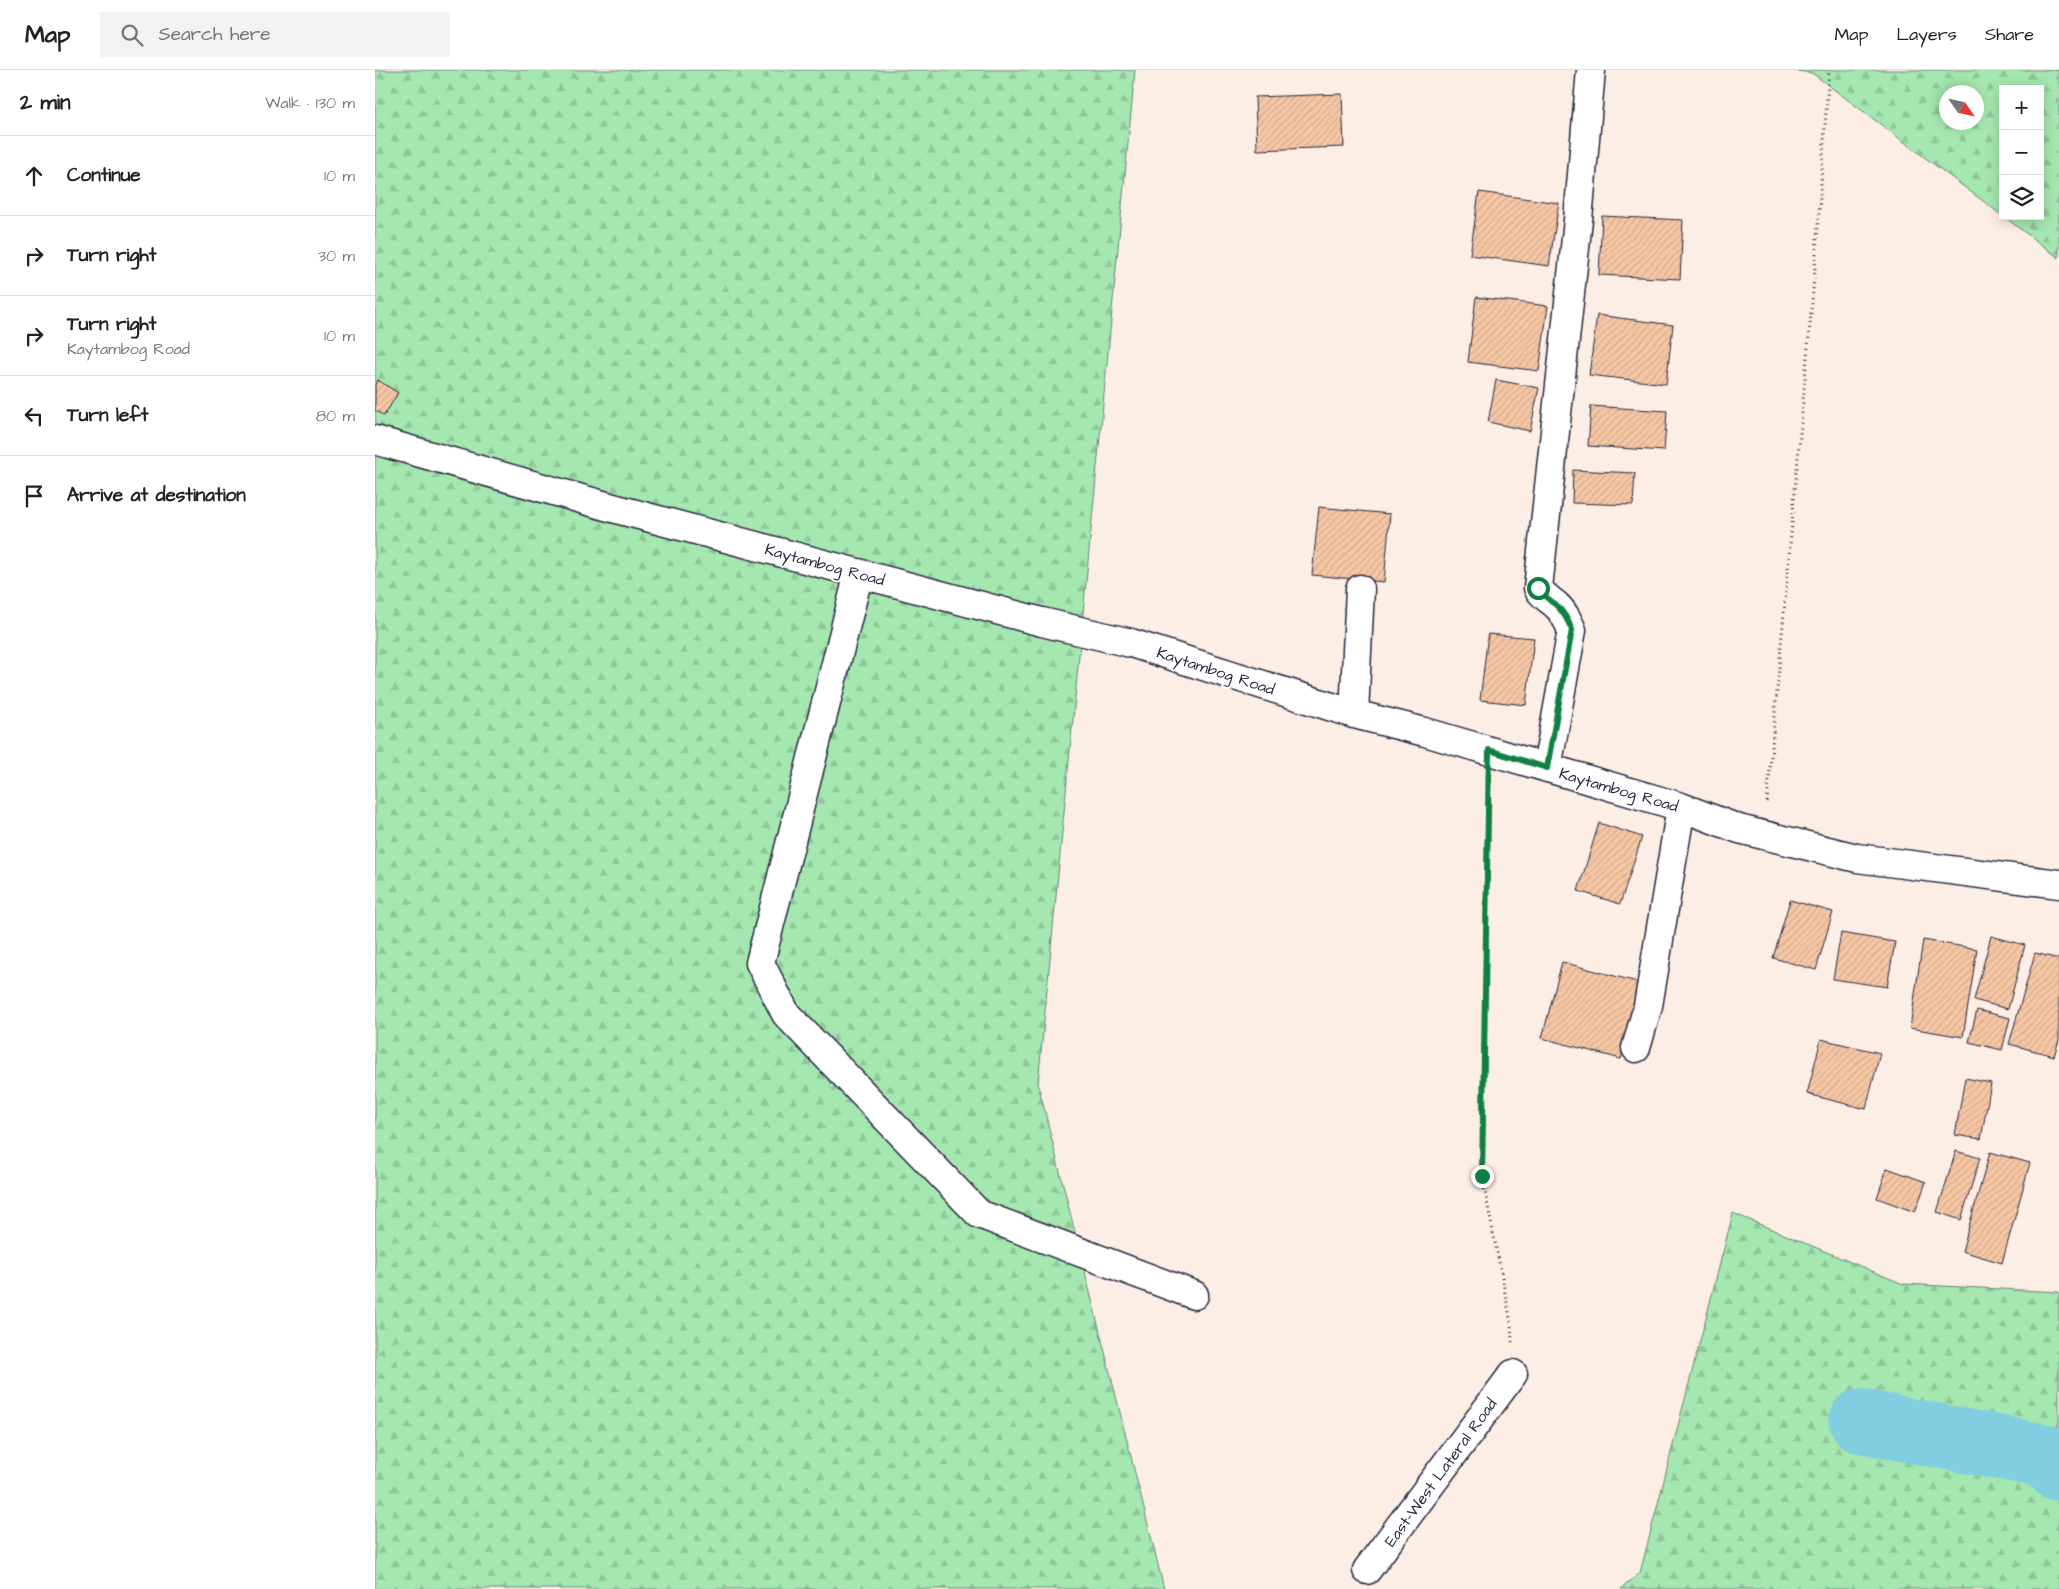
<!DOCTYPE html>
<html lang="en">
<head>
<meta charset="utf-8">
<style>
  :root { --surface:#fff; --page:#f2f2f2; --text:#202124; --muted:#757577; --line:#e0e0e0 }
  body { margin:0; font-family:"Architects Daughter",sans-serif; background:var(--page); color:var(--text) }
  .controls { position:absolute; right:15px; top:15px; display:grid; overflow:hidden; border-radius:0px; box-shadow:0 2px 12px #0003 }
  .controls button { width:45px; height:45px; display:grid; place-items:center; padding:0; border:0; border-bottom:1px solid var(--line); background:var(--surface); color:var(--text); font:25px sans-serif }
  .compass { position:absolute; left:1564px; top:15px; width:45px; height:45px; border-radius:50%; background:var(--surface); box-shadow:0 2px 12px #0003; rotate:124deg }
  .stop { position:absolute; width:15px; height:15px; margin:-11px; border:4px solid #0b8043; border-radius:50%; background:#fff }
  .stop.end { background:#0b8043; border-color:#fff; box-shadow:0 1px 5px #0008 }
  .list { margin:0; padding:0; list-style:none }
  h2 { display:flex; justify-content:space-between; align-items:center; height:65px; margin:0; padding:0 20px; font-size:21px }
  h2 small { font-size:16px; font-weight:400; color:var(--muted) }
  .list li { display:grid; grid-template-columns:32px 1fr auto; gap:15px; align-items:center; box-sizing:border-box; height:80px; padding:0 20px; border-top:1px solid var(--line) }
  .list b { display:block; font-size:19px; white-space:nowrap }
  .list p { margin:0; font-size:16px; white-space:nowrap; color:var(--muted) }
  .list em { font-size:16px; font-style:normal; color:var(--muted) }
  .icon { flex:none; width:28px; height:28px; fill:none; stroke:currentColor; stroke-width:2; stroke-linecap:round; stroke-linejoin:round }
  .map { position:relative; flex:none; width:1684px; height:1519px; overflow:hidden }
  header { display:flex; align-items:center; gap:30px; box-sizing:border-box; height:70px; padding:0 25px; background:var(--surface); border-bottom:1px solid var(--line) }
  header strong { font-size:24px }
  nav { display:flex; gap:28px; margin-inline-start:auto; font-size:18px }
  .search { width:350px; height:45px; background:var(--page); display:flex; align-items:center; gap:12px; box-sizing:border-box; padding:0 18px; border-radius:0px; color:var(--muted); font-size:19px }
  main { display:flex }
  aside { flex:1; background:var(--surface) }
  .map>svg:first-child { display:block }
  .forest { fill:url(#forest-firs); stroke:#648476; fill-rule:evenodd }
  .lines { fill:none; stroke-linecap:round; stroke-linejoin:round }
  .river { stroke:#81cee0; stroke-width:64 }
  .building { fill:url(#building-hatch); stroke:#22223b }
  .minor-casing { stroke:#22223b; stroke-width:31 }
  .major-casing { stroke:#22223b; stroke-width:31 }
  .path { stroke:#22223b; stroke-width:3; stroke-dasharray:1 4; stroke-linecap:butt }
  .minor { stroke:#fff; stroke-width:28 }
  .major { stroke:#fff; stroke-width:28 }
  .route { stroke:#0b8043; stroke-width:6 }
  .labels { text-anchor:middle; stroke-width:4; stroke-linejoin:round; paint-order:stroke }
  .street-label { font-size:16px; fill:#22223b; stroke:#fff }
</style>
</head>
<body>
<header>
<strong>Map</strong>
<div class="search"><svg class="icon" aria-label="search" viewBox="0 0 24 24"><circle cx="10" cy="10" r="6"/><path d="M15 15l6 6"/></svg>Search here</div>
<nav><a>Map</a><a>Layers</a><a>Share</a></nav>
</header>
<main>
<aside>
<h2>2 min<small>Walk · 130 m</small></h2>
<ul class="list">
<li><svg class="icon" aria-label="ahead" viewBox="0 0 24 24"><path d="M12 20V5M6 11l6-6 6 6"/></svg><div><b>Continue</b></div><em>10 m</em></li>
<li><svg class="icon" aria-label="right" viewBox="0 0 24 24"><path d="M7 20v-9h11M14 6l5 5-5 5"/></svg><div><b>Turn right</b></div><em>30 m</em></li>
<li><svg class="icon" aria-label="right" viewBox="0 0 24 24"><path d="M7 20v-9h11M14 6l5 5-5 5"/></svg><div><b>Turn right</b><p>Kaytambog Road</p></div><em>10 m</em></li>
<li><svg class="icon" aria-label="left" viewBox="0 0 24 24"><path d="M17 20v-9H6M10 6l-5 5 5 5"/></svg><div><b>Turn left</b></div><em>80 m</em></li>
<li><svg class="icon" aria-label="arrive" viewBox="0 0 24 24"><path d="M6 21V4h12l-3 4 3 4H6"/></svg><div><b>Arrive at destination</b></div></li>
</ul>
</aside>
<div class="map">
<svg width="1684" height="1519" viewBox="0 0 1684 1519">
  <defs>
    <pattern id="forest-firs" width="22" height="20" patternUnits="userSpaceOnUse" patternTransform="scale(1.25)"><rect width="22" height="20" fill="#a5e7b0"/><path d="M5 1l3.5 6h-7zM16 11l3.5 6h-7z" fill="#8ec698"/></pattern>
    <pattern id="building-hatch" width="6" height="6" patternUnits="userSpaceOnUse" patternTransform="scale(1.25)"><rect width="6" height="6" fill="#f6c7a5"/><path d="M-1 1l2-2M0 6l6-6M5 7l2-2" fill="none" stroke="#d3ab8f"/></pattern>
  </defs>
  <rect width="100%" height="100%" fill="#fceee4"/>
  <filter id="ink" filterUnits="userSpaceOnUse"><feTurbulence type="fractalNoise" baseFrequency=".02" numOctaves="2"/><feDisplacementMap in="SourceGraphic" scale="10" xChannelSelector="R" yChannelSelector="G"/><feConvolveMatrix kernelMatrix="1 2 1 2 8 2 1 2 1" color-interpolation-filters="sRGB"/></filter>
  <g filter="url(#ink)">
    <path class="forest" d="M0,0H760L663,1014L789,1519H0Z
      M1414,0H1684V188L1628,146H1665V19H1628V146L1437,3ZM1572,22H1602V52H1572Z
      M1358,1143L1528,1214L1684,1222V1519H1246L1265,1503Z"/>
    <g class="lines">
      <path class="river" d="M1486,1351L1669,1386L1684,1399"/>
    </g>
    <path class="building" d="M967,24L969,77L882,80L880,27Z
      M1104,122L1184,133L1174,196L1095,185Z
      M1227,146L1308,150L1305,209L1224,205Z
      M1101,227L1173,236L1164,301L1093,292Z
      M1222,245L1298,255L1291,314L1214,305Z
      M3,310L23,323L9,346L0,340V314Z
      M1121,310L1164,318L1155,361L1113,352Z
      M1216,336L1292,341L1289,381L1213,376Z
      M1198,400L1260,403L1258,435L1197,433Z
      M944,437L1015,444L1009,512L937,505Z
      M1113,564L1159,568L1151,635L1105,630Z
      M1224,753L1267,767L1245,834L1203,821Z
      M1415,830L1458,842L1441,900L1398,888Z
      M1466,863L1520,872L1512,917L1458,909Z
      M1616,866L1650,875L1633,939L1599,930Z
      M1548,870L1602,879L1588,967L1535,958Z
      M1660,883L1684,889V970L1679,986L1634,974Z
      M1187,892L1266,913L1246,989L1167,968Z
      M1602,940L1635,948L1627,980L1594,972Z
      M1446,969L1505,983L1491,1039L1432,1024Z
      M1590,1008L1616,1013L1606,1069L1580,1065Z
      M1581,1081L1605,1088L1586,1150L1562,1142Z
      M1615,1082L1655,1093L1627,1193L1587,1181Z
      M1512,1098L1551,1112L1540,1142L1502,1128Z"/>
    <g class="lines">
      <g class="minor-casing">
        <path id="minor" d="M0,370L238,438L667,552L756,573L979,644L1050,662L1306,737L1364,759L1482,788L1684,814
          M484,503L385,893L411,944L604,1144L819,1225
          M979,644L985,519
          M1172,698L1197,560C1193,551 1189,542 1181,535C1174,529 1168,526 1163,518L1203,150L1216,0
          M1261,978L1273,936L1306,737"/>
      </g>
      <g class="major-casing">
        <path id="major" d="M992,1500L1138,1304"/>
      </g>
      <path class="path" d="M1114,714L1107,1106L1136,1253L1137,1272
        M1392,732L1440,198L1454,0"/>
      <use href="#minor" class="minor"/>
      <use href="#major" class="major"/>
    </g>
  </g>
  <g class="lines" filter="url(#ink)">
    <path class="route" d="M1107,1106L1114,680L1172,698L1197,560C1193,551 1189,542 1181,535C1174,529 1168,526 1163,518"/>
  </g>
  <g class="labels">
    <g class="street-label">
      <text transform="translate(450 494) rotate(15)" y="6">Kaytambog Road</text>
      <text transform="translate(841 600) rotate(18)" y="6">Kaytambog Road</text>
      <text transform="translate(1244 719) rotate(16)" y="6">Kaytambog Road</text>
      <text transform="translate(1065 1402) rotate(-54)" y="6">East-West Lateral Road</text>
    </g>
  </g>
</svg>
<div class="controls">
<button>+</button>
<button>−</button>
<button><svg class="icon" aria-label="layers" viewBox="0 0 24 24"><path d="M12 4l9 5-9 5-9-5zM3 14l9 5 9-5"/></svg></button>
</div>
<svg class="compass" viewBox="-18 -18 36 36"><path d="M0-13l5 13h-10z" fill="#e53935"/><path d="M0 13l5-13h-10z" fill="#757577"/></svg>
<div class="stop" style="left:1163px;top:518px"></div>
<div class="stop end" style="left:1107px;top:1106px"></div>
</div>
</main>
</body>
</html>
